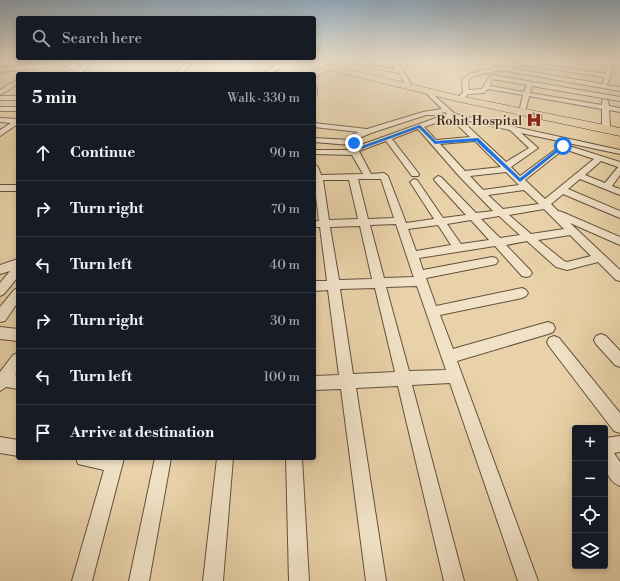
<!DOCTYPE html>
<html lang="en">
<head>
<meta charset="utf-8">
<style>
  :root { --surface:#171b24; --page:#242831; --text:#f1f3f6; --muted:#9ea1a6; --line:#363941 }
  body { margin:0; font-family:"Libre Bodoni",serif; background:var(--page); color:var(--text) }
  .controls { position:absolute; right:12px; bottom:12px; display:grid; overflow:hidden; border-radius:4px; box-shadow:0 2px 6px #0003 }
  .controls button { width:36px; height:36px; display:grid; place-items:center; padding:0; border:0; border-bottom:1px solid var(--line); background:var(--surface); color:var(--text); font:20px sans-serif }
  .stop { position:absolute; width:12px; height:12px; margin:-9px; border:3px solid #1a73e8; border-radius:50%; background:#fff }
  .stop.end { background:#1a73e8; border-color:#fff; box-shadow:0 1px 4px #0008 }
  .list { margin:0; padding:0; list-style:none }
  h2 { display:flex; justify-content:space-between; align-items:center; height:52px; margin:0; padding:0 16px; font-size:17px }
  h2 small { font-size:13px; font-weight:400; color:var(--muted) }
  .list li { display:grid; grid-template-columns:26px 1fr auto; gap:12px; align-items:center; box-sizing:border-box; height:56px; padding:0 16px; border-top:1px solid var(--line) }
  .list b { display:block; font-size:15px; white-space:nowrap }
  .list em { font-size:13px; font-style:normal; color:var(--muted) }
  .icon { flex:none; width:22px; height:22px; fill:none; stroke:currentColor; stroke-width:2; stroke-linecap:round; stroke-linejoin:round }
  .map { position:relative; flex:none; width:620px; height:581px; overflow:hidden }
  .search { position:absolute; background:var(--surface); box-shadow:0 2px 6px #0003; left:16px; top:16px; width:300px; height:44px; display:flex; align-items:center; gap:10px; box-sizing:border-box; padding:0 14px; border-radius:4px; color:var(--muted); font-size:15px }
  .panel { position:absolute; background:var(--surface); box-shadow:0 2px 6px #0003; left:16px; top:72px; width:300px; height:388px; border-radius:4px }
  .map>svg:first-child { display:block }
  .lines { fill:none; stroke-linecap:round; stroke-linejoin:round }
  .street-casing { stroke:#63503e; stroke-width:2 }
  .primary-casing { stroke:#36251a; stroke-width:1 }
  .street { fill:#f1e2c7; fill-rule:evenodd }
  .primary { fill:#e9d2a9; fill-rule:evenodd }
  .wall { fill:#7e6d56; stroke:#36251a }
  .building { fill:#937f64; stroke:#36251a }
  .route { fill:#1a73e8 }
  .labels { text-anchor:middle; stroke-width:3.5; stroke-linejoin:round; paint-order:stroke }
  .far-poi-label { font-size:13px; fill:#36251a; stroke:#f1e2c7; text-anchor:end }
</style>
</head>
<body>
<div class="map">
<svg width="620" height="581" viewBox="0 0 620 581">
  <rect width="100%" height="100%" fill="#e9d2a9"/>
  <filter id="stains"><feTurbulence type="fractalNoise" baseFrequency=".005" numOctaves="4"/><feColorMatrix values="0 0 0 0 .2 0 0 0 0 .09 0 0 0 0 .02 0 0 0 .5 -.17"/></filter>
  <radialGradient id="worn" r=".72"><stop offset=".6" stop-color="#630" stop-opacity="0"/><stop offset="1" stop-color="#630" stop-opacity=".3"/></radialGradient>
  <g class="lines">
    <g class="street-casing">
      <path id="street" d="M62,61H107L93,63L79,74H72L85,64C74,64 67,74 56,74L69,65L0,72V68Z
        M187,61H193L182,74H176Z
        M261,61L281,63L284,61H291L270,74H263L276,65Z
        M366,61H379L367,64L396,70L388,61C401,61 405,75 411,84L406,85L399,73L355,64Z
        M529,61H540L534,63L605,74L608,66L585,61L609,63V61H615L608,83L606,85L620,87V91L501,70L473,76L468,80L469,90L482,89L488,79L490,78V76L492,75L620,97V101L532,86L530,93L602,105V101L605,99L608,101L609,106L620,108V112L609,110L610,126L606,128L602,126V109L529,96L526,108L523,110L520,108L523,95L488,89L484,93L468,94L462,100L457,99L463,92L462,80L469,74L494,68L497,66L501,67ZM525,65L604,77L603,84L510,68ZM492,79L527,85L524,92L490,86Z
        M328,65L331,67L330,68L314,78L313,74Z
        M18,79V84L0,95V90Z
        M314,86L317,88V94L314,96Z
        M427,89L455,114L620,150V154L521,133L538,148L511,167L520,176L563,144L620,162V175L612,186L620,189V195L580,179L568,189L620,211V218L563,194L551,204L558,211L562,212L620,237V245L570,223L620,270V281L616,280L598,262L567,270L560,268L556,267L527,241L506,245L530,270L532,273L530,276L526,277L522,276L495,246L419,258L423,270L492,257L496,258L498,261L496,264L492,265L426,278L436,306L522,288L526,290L528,293L526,296L522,298L440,315L453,349L548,322L553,324L555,328L553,332L548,334L457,361L538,581H518L450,383L412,385L464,581H444L398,386L356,388L386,581H366L341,389L314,390V376L339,375L328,290L314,291V281H327L320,227H314V221H319L314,181V164L318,167L321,175L363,174L352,155L314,154V150H350V145L314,142V138L350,140L352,135L359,132L314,127V123L367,129L423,112L442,109L424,91ZM445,112L447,114L358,146L359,138L371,133L426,115H434ZM450,118L470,137L436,140L424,127ZM460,119L510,130L529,148L506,162ZM418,129L459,176L493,211L476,213L441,177L438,176L434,179L435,181L466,215L443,218L417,180L414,179L410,182L434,219L406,223L388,176L384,173L371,174L359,151L386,141L412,176H418L419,174L392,139ZM475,141L501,167L465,171L440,144ZM564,149L594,159L545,199L525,180ZM601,161L618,167L605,183L585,175ZM506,172L519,185L483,190L470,176ZM358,179H381L394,218L368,219ZM323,180H349L358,219L329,220ZM524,190L539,204L503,209L488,195ZM544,209L564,229L531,234L509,215ZM499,216L520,235L500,238L481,219ZM471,220L489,240L461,244L447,224ZM396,224L413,275L414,277L384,278L370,225ZM438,225L451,245L416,251L408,229ZM360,226L372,279L339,280L330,227ZM570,235L591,256L567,262L564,261L538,240ZM417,286L446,370L409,371L386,287ZM375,288L395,372L353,374L340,289Z
        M0,96H18V100H0Z
        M0,107H18V111H0Z
        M0,118L18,119V124L0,136V130L11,123L0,122Z
        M0,185H18V191H0Z
        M18,259V277L4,294L0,296V283L10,271L0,274V265Z
        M18,288V302L5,321L0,322V307L14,290Z
        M0,327L18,329V341L0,339Z
        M601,334L606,336L620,351V367L615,365L596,344L594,340L596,336Z
        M554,336L559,338L620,413V433L614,431L549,346L547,342L549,338Z
        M18,353V371L15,375H18V389L6,387L0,391V372L13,355Z
        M620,436V452L614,453L620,462V486C601,478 605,455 605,438Z
        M0,437L18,440V456L0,453Z
        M76,458H124L92,581H72L104,470L78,464Z
        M155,458H171L149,581H129Z
        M217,458H233L223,581H203Z
        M286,458H302L309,581H289Z"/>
    </g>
    <g class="primary-casing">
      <path id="primary" d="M299,61H314L460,96L620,128V136L460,102L300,63Z"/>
    </g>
    <use href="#street" class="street"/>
    <use href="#primary" class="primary"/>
  </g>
  <path class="wall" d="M532,113L541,120L538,125L527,123Z"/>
  <path class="building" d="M532,113L542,115L541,120L530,118Z"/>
  <linearGradient id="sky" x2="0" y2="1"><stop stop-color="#90a8bb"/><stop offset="0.43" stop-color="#f5ebd8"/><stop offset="1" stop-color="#f5ebd8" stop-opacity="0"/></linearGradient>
  <rect width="620" height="142" fill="url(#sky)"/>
  <path class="route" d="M420,125L436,141L478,138L520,178L562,145L565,146L520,182L476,141L435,144L419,128L356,151L352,150V143H355L356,148Z"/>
  <defs>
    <g id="hospital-bare" transform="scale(1.2)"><path d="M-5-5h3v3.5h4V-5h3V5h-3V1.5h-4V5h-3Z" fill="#8f2418" stroke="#f1e2c7" stroke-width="2.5" paint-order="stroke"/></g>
  </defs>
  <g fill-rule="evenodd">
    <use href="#hospital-bare" x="534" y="120"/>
  </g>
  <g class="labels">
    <g class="far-poi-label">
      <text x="522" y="125">Rohit Hospital</text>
    </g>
  </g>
  <rect width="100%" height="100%" filter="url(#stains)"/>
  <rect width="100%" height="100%" fill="url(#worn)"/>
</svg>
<div class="controls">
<button>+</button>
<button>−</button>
<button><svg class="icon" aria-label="locate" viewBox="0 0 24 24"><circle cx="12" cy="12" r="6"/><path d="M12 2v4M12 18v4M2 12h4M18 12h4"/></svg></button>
<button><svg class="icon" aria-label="layers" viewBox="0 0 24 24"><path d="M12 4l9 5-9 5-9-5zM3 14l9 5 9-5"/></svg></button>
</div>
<div class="stop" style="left:563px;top:146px"></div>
<div class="stop end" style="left:354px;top:143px"></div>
<div class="search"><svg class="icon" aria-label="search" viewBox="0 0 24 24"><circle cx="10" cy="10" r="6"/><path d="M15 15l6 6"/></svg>Search here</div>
<section class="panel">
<h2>5 min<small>Walk · 330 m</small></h2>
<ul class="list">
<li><svg class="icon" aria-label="ahead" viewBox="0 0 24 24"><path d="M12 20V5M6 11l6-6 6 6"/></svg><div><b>Continue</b></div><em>90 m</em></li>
<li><svg class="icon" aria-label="right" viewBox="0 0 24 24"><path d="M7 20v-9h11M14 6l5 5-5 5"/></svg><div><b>Turn right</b></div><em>70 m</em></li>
<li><svg class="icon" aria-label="left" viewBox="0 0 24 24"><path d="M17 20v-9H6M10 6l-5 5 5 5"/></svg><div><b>Turn left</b></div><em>40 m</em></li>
<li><svg class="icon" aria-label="right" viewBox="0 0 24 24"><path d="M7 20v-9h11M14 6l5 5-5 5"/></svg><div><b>Turn right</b></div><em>30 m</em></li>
<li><svg class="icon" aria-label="left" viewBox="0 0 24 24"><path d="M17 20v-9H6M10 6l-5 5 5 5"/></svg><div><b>Turn left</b></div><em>100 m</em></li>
<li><svg class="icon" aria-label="arrive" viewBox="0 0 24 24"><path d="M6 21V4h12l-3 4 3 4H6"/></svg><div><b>Arrive at destination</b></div></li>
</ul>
</section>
</div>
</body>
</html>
